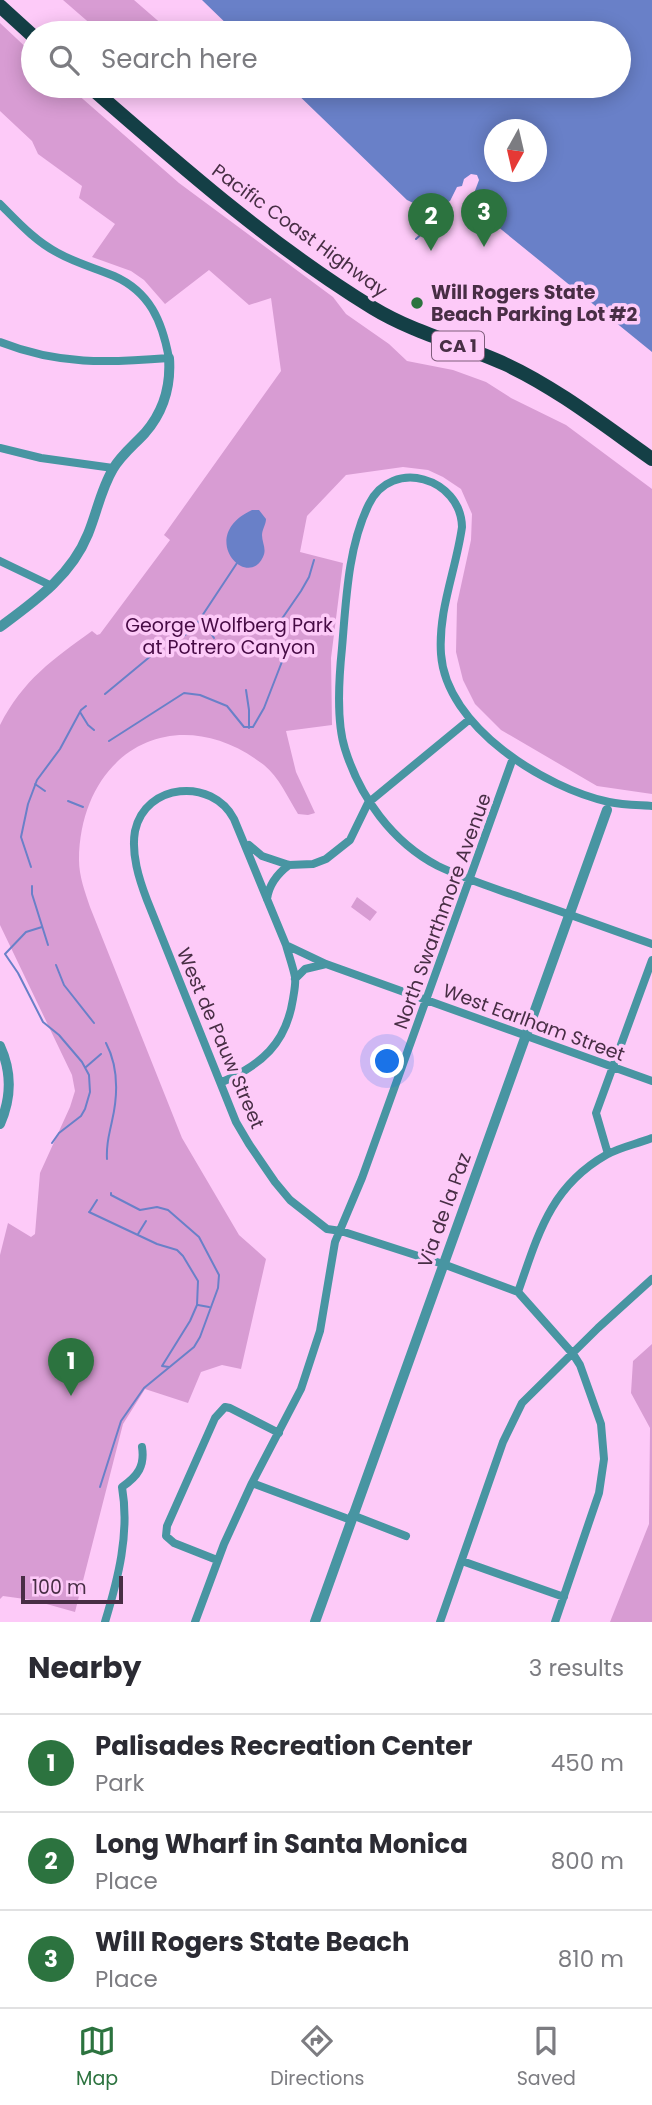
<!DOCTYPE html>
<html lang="en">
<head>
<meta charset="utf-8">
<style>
  :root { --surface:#fff; --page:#f7f7f7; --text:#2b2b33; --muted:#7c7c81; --line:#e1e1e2; --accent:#2c733f }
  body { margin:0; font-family:Poppins,sans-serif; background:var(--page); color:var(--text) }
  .compass { position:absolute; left:484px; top:119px; width:63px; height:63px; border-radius:50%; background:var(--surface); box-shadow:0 4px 18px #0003; rotate:188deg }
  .scale { position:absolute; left:21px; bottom:18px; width:102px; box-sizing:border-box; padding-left:7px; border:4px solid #482e45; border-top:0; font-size:19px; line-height:24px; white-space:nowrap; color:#482e45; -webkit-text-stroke:5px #fdcaf8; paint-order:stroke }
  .you { position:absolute; left:388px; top:1062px; width:24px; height:24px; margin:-18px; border:5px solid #fff; border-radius:50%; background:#1a73e8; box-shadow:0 0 0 10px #1a73e833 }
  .badge { display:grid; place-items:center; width:46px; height:46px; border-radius:50%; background:var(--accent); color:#fff; font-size:23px; font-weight:700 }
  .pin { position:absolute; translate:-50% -58px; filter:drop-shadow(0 2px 4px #0008) }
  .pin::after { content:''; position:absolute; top:37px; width:24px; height:21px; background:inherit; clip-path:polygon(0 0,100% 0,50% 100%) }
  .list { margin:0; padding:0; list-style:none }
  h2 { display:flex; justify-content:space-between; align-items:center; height:91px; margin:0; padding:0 28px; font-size:30px }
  h2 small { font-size:23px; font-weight:400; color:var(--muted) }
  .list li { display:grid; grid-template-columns:46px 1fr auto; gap:21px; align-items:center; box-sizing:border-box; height:98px; padding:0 28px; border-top:2px solid var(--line) }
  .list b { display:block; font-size:26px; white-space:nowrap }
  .list p { margin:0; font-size:23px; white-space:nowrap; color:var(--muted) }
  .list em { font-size:23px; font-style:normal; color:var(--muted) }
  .icon { flex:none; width:38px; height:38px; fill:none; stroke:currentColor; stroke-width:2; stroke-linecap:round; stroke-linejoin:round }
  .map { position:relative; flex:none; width:652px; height:1622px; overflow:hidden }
  .search { position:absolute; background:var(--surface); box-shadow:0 4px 18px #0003; left:21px; right:21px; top:21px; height:77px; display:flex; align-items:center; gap:18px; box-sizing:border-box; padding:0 24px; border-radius:38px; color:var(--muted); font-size:26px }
  .sheet { height:385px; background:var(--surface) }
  nav { display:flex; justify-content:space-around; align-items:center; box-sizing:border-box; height:98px; border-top:2px solid var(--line); background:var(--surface); font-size:19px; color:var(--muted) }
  nav a { display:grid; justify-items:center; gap:4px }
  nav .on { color:var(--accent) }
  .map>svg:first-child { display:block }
  .green { fill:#d89cd3 }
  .water { fill:#6980c8; fill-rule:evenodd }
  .pier { fill:#fdcaf8 }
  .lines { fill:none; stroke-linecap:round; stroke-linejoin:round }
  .stream { stroke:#6980c8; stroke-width:2 }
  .minor { stroke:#4895a2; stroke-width:8 }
  .tertiary { stroke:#4895a2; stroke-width:10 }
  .trunk { stroke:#143f46; stroke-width:14 }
  .poi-dot { fill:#2c733f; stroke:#fdcaf8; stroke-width:2.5 }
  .labels { text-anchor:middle; stroke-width:7; stroke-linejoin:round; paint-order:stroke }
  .shield { fill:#fdcaf8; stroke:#7e5d7b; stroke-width:2 }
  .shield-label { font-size:18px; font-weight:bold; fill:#482e45 }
  .street-label { font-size:19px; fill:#482e45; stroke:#fdcaf8 }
  .poi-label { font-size:19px; font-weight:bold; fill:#482e45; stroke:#fdcaf8; text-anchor:start }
  .park-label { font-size:19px; fill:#460a44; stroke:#fdcaf8 }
</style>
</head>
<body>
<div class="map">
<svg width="652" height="1622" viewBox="0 0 652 1622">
  <rect width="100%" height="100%" fill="#fdcaf8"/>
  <path class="green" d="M63,0H134L172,33H101Z
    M0,23L33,54V86H68L179,183L333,297L346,314L389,344L407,361L453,370L486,382L511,398L566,425L652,489V794L597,786L501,730L475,704L463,680L456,652L457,604L471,540L472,514L461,489L443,477L428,470L403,467L346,475L307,516L300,552L343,563L331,658L332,725L286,731L296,772L315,813L308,815L298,814C288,798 279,777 264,765C175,697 80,752 79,860C79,876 85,892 90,907L182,1138L239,1235L266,1259L241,1369L222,1365L201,1372L188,1403L145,1389L123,1424L75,1612L43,1603H31L32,1600L3,1596L0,1599V1255L8,1223L31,1237L35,1234L40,1173L70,1107L75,1091L72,1075L0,925V725C23,680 53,659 92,631L97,635L100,634L170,540L164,535L281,371L271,298L249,305L209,270L165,304L144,280L131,271L92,257L115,224L79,198L82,186L38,154L32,141L0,111Z
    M357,897L377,912L370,921L351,907Z
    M652,1344V1622H610L649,1524L650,1428L631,1393L633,1361Z"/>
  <path class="water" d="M202,0H652V352L465,200L443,217L407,200L289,86H619V33H236ZM494,130H536V172H494Z
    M252,510H259L266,519C266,524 262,530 262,535C262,543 267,549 263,557C247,591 196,536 252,510Z"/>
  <path class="pier" d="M471,174L477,175L479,180L473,196L444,220L435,217L444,204L450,201L457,187L462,186L464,179Z"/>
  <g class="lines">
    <path class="stream" d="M416,239L428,228L437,213
      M201,619L214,638
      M176,642L194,628L237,563
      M246,690L249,710V728
      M105,694L152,655
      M80,712L88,725L94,730
      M109,741L184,693L200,695L227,706L244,727H253L264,708L283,659L279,623L301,591L309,577L314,560
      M35,784L45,791
      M68,801L83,807
      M31,867L21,837L28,804L37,780L60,749L81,710L86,706
      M32,886V894L48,945
      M42,927L26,932L5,954L18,973L43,1022L59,1035L82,1062L89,1075L90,1092L85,1109L81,1116L59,1133L52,1143
      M56,965L64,985L94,1023
      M106,1043C118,1066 118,1095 112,1121C109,1136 106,1143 107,1159
      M86,1067L101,1054
      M90,1211L97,1200
      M89,1212L157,1244L177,1250L183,1256L198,1281L197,1305L190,1321L162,1366L169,1367
      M138,1234L146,1221
      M198,1305L209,1307
      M100,1487L121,1421L144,1388L194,1347L200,1337L218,1288L219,1275L199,1237L168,1210L157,1207L140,1210L111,1195V1193"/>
    <path class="minor" d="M0,204C18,222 35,241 58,253C76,263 95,268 114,276C150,292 162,321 169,358C108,363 58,365 0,342
      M0,448L41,458L113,468
      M0,561L52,586
      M652,806C638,805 623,805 609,802C545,788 446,727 441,654C438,610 456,570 462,527C461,478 392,457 369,504C348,546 346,601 342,648C339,677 336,721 345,749C360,797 392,842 438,866C465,879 494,888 522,898C566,913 609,929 652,944
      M249,845L262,856L289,865L313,864L326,859L350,840L368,803L470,719
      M267,899C269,884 277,874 289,865
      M295,979L305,969L326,964
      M222,1082C261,1065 286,1044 293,999C294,992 296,984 295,977C293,967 289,956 286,945
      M608,1154L596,1113L652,960
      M518,1292C538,1235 550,1187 606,1155C620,1147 637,1144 652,1138
      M252,1483L351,1520
      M352,1515L406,1536
      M217,1560L174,1543L166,1536L167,1526L215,1418L225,1407L230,1408L279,1433
      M462,1561L564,1597
      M105,1622C118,1579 130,1533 122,1487C138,1476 145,1466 142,1447
      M195,1622L224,1544L252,1483L301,1389L320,1331L335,1242L362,1178L513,758
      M440,1622L503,1442L522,1403L598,1328L652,1279
      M555,1622L599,1493L604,1459L601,1424L580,1365L573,1354L518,1292L443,1264L341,1231L327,1229L290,1200L275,1182L249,1144L236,1122L147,900C139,879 131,854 135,831C145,783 212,777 234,819L286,945L326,964L652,1081"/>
    <path class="tertiary" d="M0,627C35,601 71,576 88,534C97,512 101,489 113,469C121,455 134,445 145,433C164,411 171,386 169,358
      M0,1046C12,1072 11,1099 0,1124
      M315,1622L607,810"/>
    <path class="trunk" d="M0,6L33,36
      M89,86C180,165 270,245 373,308C414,333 461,344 505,364C557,388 605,426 652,459"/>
  </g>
  <circle class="poi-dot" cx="417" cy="303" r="7"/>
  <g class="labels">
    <rect class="shield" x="432" y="331.5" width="52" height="29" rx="5"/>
    <g class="shield-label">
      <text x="458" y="352">CA 1</text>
    </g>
    <g class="street-label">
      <text transform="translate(300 230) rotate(36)" y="7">Pacific Coast Highway</text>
      <text transform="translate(442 911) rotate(-70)" y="7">North Swarthmore Avenue</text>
      <text transform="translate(534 1022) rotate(20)" y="7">West Earlham Street</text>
      <text transform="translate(221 1038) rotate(67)" y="7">West de Pauw Street</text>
      <text transform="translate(444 1210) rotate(-70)" y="7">Via de la Paz</text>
    </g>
    <g class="poi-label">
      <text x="431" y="299">Will Rogers State<tspan x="431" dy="22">Beach Parking Lot #2</tspan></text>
    </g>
    <g class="park-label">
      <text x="229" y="632">George Wolfberg Park<tspan x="229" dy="22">at Potrero Canyon</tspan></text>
    </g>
  </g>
</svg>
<svg class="compass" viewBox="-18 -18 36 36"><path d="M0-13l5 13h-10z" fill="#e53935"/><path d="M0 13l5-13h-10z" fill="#7c7c81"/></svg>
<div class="scale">100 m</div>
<div class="you"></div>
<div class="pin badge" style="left:71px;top:1396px">1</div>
<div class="pin badge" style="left:431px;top:251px">2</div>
<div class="pin badge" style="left:484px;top:247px">3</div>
<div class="search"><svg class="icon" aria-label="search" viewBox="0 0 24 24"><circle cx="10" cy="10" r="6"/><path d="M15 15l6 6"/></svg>Search here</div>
</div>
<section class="sheet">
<h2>Nearby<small>3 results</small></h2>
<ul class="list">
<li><span class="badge">1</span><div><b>Palisades Recreation Center</b><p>Park</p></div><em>450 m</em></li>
<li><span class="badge">2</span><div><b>Long Wharf in Santa Monica</b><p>Place</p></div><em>800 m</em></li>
<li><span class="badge">3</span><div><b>Will Rogers State Beach</b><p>Place</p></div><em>810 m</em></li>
</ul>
</section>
<nav>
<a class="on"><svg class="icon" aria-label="map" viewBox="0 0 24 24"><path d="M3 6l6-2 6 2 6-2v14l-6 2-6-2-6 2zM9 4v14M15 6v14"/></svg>Map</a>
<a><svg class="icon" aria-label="directions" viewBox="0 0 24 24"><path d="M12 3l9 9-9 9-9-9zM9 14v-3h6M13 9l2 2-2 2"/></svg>Directions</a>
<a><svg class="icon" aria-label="saved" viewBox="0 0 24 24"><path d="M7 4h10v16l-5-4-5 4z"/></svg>Saved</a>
</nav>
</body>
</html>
